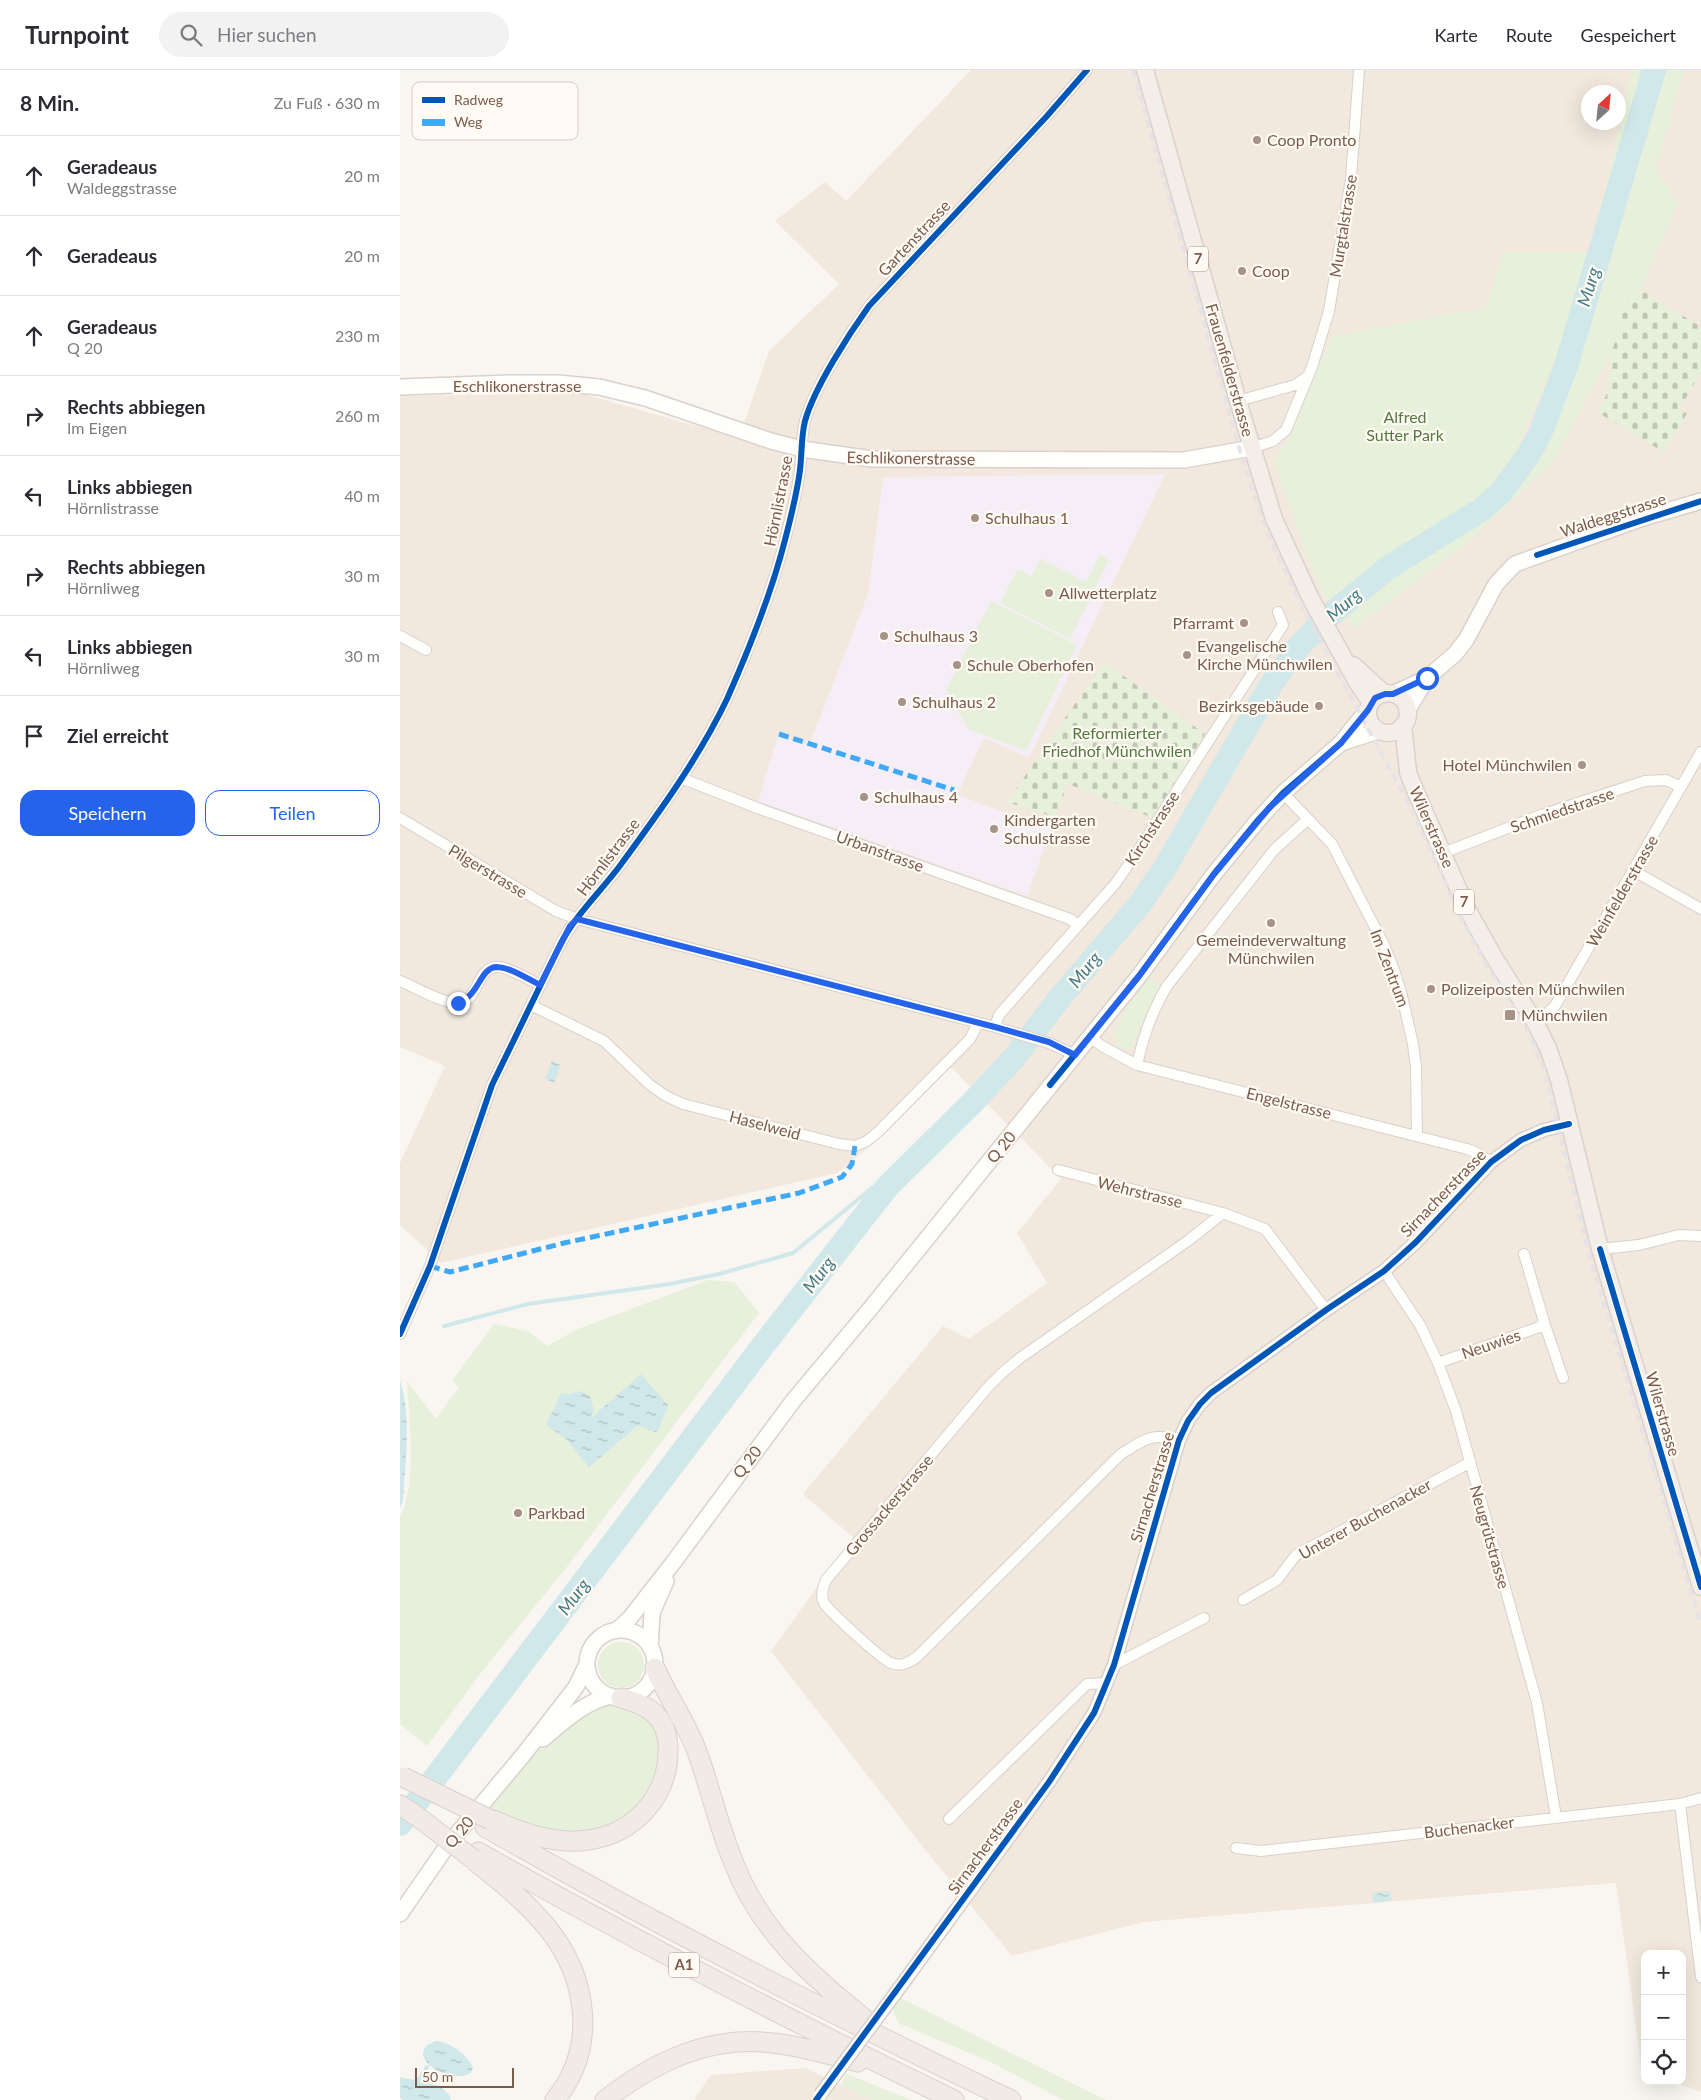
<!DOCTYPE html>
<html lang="de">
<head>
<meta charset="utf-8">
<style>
  :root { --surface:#fff; --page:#f2f2f3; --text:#2b2b33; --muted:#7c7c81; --line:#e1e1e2; --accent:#2563eb }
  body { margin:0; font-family:Lato,sans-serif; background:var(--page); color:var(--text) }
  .controls { position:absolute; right:15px; bottom:15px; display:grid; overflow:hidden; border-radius:10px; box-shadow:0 5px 20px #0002 }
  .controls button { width:45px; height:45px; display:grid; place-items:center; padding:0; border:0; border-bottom:1px solid var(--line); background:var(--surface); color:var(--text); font:25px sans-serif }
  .compass { position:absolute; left:1181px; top:15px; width:45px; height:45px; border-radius:50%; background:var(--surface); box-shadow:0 5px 20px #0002; rotate:27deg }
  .scale { position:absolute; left:15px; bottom:12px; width:99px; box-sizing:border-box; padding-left:5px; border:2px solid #7a5c4d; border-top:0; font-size:14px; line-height:18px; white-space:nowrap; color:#7a5c4d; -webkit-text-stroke:4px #fffaf3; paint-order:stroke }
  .stop { position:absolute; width:15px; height:15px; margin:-11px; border:4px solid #2563eb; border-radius:50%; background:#fff }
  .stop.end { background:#2563eb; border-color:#fff; box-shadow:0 1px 5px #0008 }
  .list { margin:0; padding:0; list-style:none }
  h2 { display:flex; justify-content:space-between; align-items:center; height:65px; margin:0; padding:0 20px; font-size:21px }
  h2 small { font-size:16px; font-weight:400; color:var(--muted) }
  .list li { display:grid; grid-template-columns:32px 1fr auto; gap:15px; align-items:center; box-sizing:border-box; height:80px; padding:0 20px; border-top:1px solid var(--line) }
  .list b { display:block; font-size:19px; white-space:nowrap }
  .list p { margin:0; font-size:16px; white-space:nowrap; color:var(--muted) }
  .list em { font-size:16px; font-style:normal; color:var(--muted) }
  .actions { display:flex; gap:10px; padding:15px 20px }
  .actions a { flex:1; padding:11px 0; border:1px solid var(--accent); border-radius:15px; text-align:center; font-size:18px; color:var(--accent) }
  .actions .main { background:var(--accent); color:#fff }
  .icon { flex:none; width:28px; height:28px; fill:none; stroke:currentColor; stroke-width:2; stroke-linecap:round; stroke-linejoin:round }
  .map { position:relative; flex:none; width:1301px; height:2030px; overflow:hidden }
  header { display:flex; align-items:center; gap:30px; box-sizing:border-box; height:70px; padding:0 25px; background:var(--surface); border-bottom:1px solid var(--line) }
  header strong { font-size:24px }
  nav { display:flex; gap:28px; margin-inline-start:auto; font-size:18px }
  .search { width:350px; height:45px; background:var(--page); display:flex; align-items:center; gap:12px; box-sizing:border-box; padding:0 18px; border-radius:28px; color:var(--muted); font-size:19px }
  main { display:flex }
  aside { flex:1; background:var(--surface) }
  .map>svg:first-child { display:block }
  .residential { fill:#f2e8de; fill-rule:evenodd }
  .education { fill:#f6eef6 }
  .green { fill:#e7f0db }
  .cemetery { fill:url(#cemetery-stones) }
  .water { fill:url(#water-ripples) }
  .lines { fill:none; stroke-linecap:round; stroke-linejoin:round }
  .stream { stroke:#d0e8ea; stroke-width:4 }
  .river { stroke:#d0e8ea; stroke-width:24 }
  .minor-casing { stroke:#d7d1cb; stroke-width:12 }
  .tertiary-casing { stroke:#d7d1cb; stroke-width:15 }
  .secondary-casing { stroke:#d9d2cb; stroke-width:18 }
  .primary-casing { stroke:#dad1cc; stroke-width:19 }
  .motorway-casing { stroke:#dad1cc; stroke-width:21 }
  .minor { stroke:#fefefd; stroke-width:10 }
  .tertiary { stroke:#fefefd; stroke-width:12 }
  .secondary { stroke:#fefefd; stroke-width:15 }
  .primary { stroke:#f3eee8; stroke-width:16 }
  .motorway { stroke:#f2eae7; stroke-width:19 }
  .rail { stroke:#e6e3e7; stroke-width:4; stroke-dasharray:8 5; stroke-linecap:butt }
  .tertiary-bridge-casing { stroke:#d7d1cb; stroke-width:15; stroke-linecap:butt }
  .motorway-bridge-casing { stroke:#dad1cc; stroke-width:21; stroke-linecap:butt }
  .tertiary-bridge { stroke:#fefefd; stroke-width:12 }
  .motorway-bridge { stroke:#f2eae7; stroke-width:19 }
  .quiet { stroke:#3fa9f5; stroke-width:5; stroke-dasharray:10 5; stroke-linecap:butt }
  .cycleway-casing { stroke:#fffaf3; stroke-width:9 }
  .cycleway { stroke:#0057b8; stroke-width:6 }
  .route { stroke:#2563eb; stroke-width:6 }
  .poi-dot { fill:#a69286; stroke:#fffaf3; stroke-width:2 }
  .labels { text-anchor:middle; stroke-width:4.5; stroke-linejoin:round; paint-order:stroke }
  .shield { fill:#fffaf3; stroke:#a28b7f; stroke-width:1 }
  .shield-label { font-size:15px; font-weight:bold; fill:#7a5c4d }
  .poi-label { font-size:16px; fill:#7a5c4d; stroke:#fffaf3; text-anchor:start }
  .street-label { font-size:16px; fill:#7a5c4d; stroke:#fffaf3 }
  .park-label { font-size:16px; fill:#537a41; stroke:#fffaf3 }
  .water-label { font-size:18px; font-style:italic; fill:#437c86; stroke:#fffaf3 }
  .key { fill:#fffaf3; stroke:#d7cbc1; stroke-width:1 }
  .key-label { font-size:14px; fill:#7a5c4d }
</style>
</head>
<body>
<header>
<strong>Turnpoint</strong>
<div class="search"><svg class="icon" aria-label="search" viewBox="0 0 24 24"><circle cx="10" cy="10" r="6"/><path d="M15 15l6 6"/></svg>Hier suchen</div>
<nav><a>Karte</a><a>Route</a><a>Gespeichert</a></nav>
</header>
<main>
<aside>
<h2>8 Min.<small>Zu Fuß · 630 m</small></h2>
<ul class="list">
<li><svg class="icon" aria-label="ahead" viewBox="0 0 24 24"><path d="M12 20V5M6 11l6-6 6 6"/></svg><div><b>Geradeaus</b><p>Waldeggstrasse</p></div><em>20 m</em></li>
<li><svg class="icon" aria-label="ahead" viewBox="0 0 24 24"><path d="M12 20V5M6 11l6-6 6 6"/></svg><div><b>Geradeaus</b></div><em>20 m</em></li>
<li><svg class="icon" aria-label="ahead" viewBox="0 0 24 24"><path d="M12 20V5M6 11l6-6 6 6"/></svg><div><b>Geradeaus</b><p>Q 20</p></div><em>230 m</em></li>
<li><svg class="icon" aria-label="right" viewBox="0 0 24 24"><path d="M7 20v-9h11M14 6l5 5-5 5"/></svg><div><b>Rechts abbiegen</b><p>Im Eigen</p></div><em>260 m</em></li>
<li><svg class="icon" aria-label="left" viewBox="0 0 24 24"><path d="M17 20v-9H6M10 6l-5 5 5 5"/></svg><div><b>Links abbiegen</b><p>Hörnlistrasse</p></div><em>40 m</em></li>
<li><svg class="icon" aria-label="right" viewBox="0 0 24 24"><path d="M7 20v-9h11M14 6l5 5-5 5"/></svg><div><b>Rechts abbiegen</b><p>Hörnliweg</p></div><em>30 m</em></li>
<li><svg class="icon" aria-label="left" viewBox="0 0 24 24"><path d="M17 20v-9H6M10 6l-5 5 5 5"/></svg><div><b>Links abbiegen</b><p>Hörnliweg</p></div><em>30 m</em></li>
<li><svg class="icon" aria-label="arrive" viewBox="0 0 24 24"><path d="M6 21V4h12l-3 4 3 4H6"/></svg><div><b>Ziel erreicht</b></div></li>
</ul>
<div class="actions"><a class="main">Speichern</a><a>Teilen</a></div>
</aside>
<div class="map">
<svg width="1301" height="2030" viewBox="0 0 1301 2030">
  <defs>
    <pattern id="cemetery-stones" width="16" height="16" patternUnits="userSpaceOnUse" patternTransform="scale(1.25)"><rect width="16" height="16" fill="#e7f0db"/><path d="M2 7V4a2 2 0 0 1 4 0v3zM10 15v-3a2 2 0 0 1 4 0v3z" fill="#c0c6b4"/></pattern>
    <pattern id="water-ripples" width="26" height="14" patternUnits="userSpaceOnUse" patternTransform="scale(1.25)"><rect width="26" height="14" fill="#d0e8ea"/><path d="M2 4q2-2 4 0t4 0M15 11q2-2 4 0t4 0" fill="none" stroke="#aebfc0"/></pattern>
  </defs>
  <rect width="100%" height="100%" fill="#f9f5f0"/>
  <path class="residential" d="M571,0H1301V2022L1270,2011H1282V1884H1245V2002L1242,2001L1216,1813L743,1852L612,1886L523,1777L371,1581L453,1467L403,1424L543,1256L569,1269L647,1213L617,1163L661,1109L551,997L463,1082L437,1103L41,1193L0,1155V1093L45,996L0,977V326L180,323L339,368L369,281L439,214L375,151L425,112L446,131ZM1188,22H1218V52H1188Z
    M406,1998L472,2030H294L311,2005Z"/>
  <path class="education" d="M765,404L629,688L584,668L557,725L651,759L627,826L358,731L378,666L409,676L468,524L483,407Z"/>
  <path class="green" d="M1231,0H1284L1256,99L1278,132L1226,255L1152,394L1065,475L954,559L935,530L1104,414L1158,296L1178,225L1154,292L1102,413L927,531L914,506L876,398L875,388L892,362L932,266L1087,237L1103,182H1190L1199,149Z
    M700,485L709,490L670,569L600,533L618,499L632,506L640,489L686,512Z
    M591,531L677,575L626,681L568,659L546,620Z
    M750,907L761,916L733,972L735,974C729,982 716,980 715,969C712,954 741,920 750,907Z
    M308,1210L334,1212L359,1243L166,1498L80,1604L27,1676L0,1654V1447C17,1417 9,1346 7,1311L36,1349L59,1317L52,1311L94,1254L128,1261L147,1276L178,1259Z
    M198 1595a23 23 0 1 1 46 0a23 23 0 1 1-46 0Z
    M206,1635L219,1636L234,1641L249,1651L258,1666L261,1687L254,1713L228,1748L183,1765L128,1757L89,1737C118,1702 161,1648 206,1635Z
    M500,1928L706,2030H663L591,1992L498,1953L493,1939Z
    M446,2004L511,2030H472L441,2015Z"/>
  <path class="cemetery" d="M1238,218L1301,257V302L1280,338L1287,343L1265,383L1197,342L1208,322L1209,293L1227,228Z
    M704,592L805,664L753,748L668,714L655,747L607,732Z"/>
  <path class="water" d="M152,991L161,995L154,1013L145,1009Z
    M241,1304L268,1335L257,1363L238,1355L189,1397L166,1369L146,1355L161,1323L169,1324L181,1321L190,1326L194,1340L190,1349Z
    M0,1310C12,1348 5,1391 3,1431L0,1437Z
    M990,1821L992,1830L973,1833L972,1823Z
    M36,1971C52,1973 65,1983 73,1997L71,2003C48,2016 0,1984 36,1971Z
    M0,2007C15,2011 47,2012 51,2030H3L0,2028Z"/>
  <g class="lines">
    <path class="stream" d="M44,1256L128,1234L270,1214L319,1204L393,1183L472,1118L484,1121
      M17,2012L27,1997"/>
    <path class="river" d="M0,1754L365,1273L487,1117L572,1033L613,989L659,929L739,835L763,801L872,613L899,576L934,542L989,497L1084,438L1102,421L1129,384L1140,364L1166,296L1254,0"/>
    <g class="minor-casing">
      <path id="minor" d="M838,331L895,315L907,307
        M852,378L873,371L886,360L912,297L929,241L951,109L959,0
        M0,566L26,580
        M281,708L360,739L670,849L679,855
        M883,723L932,774L984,875L993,897L1001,922L1013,974L1016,997L1017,1066
        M0,748L156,841L177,849L595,957L649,973L675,985
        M1043,783L1141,745L1245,711L1266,710L1281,717
        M1234,801L1301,839
        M0,911C15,917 42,933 57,933C78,933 76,901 94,897C105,895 130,910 140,915
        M131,935L204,971L250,1015L266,1026L283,1034L439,1074L455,1076L467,1071L479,1061L570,969L578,953
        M1136,954L1155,936L1301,682
        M595,957L599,945L715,814L736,784L883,555L878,542
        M690,967L702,976L737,995L1067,1079L1075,1082L1091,1092
        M737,995C743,967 752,941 767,916L874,780L908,749
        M658,1100L823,1143
        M1200,1179L1239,1175L1279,1165L1301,1166
        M1124,1184L1145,1255L1163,1308
        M984,1201L1020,1255L1038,1293L1056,1341L1137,1633L1156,1747
        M0,1264L30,1196L92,1015L160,875C174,847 200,822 219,797C258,744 299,688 327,629C350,577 371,525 385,470C391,447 397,423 400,400C402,384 401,367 405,351C414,318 449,264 469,236L647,46L687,0
        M1038,1293L1145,1255
        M779,1370C752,1362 744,1370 721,1384L517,1587C508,1593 501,1597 491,1593C482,1590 429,1541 424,1533C420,1525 423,1517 426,1510L588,1317L602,1303L620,1288L789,1170L823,1143L865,1159L926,1240
        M843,1530L877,1510L896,1485L1069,1393
        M714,1595L804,1548
        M1280,1734L1301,1907
        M549,1749L687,1614L707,1613
        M836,1778L861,1781L1280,1734L1301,1728"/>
    </g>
    <g class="tertiary-casing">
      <path id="tertiary" d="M503,1913L649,1712L694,1643L714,1595L779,1370L788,1351L800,1334L811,1323L926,1240L984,1201L1016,1172L1091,1092L1121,1070L1144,1060L1169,1054"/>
    </g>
    <g class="secondary-casing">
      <path id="secondary" d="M0,317L111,313H158L199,317L245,328L371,371L402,379L472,389L784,390L852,378
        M993,624L1027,608L1055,584L1066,570L1096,514L1115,494L1243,448L1301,431
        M1007,641L1027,608
        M941,673L978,661
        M217,1560L230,1548L273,1493L393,1331L470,1239L739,906L814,804L859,749L883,723L941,673L968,639
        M187 1594a34 34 0 1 1 68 0a34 34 0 1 1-68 0Z
        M250,1577L252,1543L266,1511
        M143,1669C164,1651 184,1632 211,1626
        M0,1844L47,1776L124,1684L176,1617L187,1594"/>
    </g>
    <g class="primary-casing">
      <path id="primary" d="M745,0L838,331L874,449L911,529L957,612L971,633
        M953,595L985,624
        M968 643a20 20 0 1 1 40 0a20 20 0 1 1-40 0Z
        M1003,655L1008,702L1012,713L1067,839L1094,887L1136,954L1148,978L1159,1010L1200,1179L1301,1517"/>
    </g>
    <g class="motorway-casing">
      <path id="motorway" d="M255,1598C267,1626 285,1650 296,1679C310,1716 318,1755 333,1791C361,1864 412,1906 471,1954
        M0,1735L18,1747
        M93,1750C123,1763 155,1775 188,1770C233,1764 267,1728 268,1683C269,1669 265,1654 255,1644C246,1635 233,1631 221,1628
        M85,1757C257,1856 433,1945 611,2030
        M78,1782C234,1870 393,1952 554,2030
        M76,1792C101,1812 125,1831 146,1856C188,1907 198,1977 155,2030
        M205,2030C254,1992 309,1965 373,1973C402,1976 430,1985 458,1992"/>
    </g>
    <use href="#minor" class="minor"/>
    <use href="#tertiary" class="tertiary"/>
    <use href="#secondary" class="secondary"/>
    <use href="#primary" class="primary"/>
    <use href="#motorway" class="motorway"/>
    <path class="rail" d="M733,0L840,381L861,446L874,478L905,542L1013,742L1064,853L1085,893L1125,955L1144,999L1188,1181L1301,1555"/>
    <g class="tertiary-bridge-casing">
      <path id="tertiary-bridge" d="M420,2025L503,1913"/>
    </g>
    <g class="motorway-bridge-casing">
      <path id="motorway-bridge" d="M3,1707L91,1750
        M18,1747L73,1789"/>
    </g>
    <use href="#tertiary-bridge" class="tertiary-bridge"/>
    <use href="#motorway-bridge" class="motorway-bridge"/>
    <path class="quiet" d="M379,664L554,720
      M30,1196L50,1202L164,1173L399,1123L442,1107L452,1094L455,1076"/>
    <g class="cycleway-casing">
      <path id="cycleway" d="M1137,485L1301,431
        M650,1015L739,906L814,804L859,749L883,723L941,673
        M1200,1179L1301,1517
        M0,1264L30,1196L92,1015L160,875C174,847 200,822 219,797C258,744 299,688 327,629C350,577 371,525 385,470C391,447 397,423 400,400C402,384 401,367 405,351C414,318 449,264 469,236L647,46L687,0
        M416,2030L649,1712L694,1643L714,1595L779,1370L788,1351L800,1334L811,1323L926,1240L984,1201L1016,1172L1091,1092L1121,1070L1144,1060L1169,1054"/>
    </g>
    <use href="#cycleway" class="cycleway"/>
  </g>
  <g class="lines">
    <path class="route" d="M58,933C79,926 80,898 96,897C110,897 128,909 140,915L170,856L177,849L595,957L649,972L675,985L739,906L814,804L870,737L941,673L968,640L975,628L985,624H993L1027,608"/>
  </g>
  <g class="poi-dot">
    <circle cx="857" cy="70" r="5"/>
    <circle cx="842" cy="201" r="5"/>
    <circle cx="575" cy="448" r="5"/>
    <circle cx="649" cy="523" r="5"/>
    <circle cx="844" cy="553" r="5"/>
    <circle cx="484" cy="566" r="5"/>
    <circle cx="787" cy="585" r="5"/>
    <circle cx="557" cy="595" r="5"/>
    <circle cx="502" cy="632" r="5"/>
    <circle cx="919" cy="636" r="5"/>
    <circle cx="1182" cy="695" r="5"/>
    <circle cx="464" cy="727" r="5"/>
    <circle cx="594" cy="759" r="5"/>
    <circle cx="871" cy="853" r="5"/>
    <circle cx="1031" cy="919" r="5"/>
    <rect x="1104" y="939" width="12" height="12" rx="2.5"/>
    <circle cx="118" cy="1443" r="5"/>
  </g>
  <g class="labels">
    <g class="shield">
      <rect x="788" y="176.5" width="20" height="25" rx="4"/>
      <rect x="1054" y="819.5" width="20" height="25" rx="4"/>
      <rect x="269" y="1882.5" width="30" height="25" rx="4"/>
    </g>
    <g class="shield-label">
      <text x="798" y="194">7</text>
      <text x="1064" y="837">7</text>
      <text x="284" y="1900">A1</text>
    </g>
    <g class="poi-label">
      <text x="867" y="76">Coop Pronto</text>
      <text x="852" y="207">Coop</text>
      <text x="585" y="454">Schulhaus 1</text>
      <text x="659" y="529">Allwetterplatz</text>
      <text x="834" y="559" text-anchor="end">Pfarramt</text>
      <text x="494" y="572">Schulhaus 3</text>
      <text x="797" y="582">Evangelische<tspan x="797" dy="18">Kirche Münchwilen</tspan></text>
      <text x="567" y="601">Schule Oberhofen</text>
      <text x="512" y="638">Schulhaus 2</text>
      <text x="909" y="642" text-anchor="end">Bezirksgebäude</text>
      <text x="1172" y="701" text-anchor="end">Hotel Münchwilen</text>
      <text x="474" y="733">Schulhaus 4</text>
      <text x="604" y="756">Kindergarten<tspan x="604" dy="18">Schulstrasse</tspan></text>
      <text x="871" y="876" text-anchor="middle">Gemeindeverwaltung<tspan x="871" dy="18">Münchwilen</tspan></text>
      <text x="1041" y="925">Polizeiposten Münchwilen</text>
      <text x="1121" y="951">Münchwilen</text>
      <text x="128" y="1449">Parkbad</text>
    </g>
    <g class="street-label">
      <text transform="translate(943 156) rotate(-81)" y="6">Murgtalstrasse</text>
      <text transform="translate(514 168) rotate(-47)" y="6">Gartenstrasse</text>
      <text transform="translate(830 300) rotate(74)" y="6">Frauenfelderstrasse</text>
      <text x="117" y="322">Eschlikonerstrasse</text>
      <text transform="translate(511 388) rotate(1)" y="6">Eschlikonerstrasse</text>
      <text transform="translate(378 431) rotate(-79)" y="6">Hörnlistrasse</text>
      <text transform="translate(1213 445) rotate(-18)" y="6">Waldeggstrasse</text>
      <text transform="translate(1162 740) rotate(-19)" y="6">Schmiedstrasse</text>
      <text transform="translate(1032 757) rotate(66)" y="6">Wilerstrasse</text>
      <text transform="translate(752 758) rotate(-57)" y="6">Kirchstrasse</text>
      <text transform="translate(480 781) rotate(20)" y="6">Urbanstrasse</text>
      <text transform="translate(208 787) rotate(-53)" y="6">Hörnlistrasse</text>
      <text transform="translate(88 801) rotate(31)" y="6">Pilgerstrasse</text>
      <text transform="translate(1222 821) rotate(-60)" y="6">Weinfelderstrasse</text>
      <text transform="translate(990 898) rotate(69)" y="6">Im Zentrum</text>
      <text transform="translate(889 1033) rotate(14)" y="6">Engelstrasse</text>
      <text transform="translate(365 1055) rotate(15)" y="6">Haselweid</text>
      <text transform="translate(601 1077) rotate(-51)" y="6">Q 20</text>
      <text transform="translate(740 1122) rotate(14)" y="6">Wehrstrasse</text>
      <text transform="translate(1043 1123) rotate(-46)" y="6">Sirnacherstrasse</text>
      <text transform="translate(1091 1274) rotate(-19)" y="6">Neuwies</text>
      <text transform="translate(1263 1344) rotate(74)" y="6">Wilerstrasse</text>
      <text transform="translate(347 1392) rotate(-53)" y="6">Q 20</text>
      <text transform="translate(752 1417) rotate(-73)" y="6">Sirnacherstrasse</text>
      <text transform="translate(489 1435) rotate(-50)" y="6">Grossackerstrasse</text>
      <text transform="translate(965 1449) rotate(-29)" y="6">Unterer Buchenacker</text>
      <text transform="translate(1090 1467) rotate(74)" y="6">Neugrütstrasse</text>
      <text transform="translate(1069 1757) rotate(-7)" y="6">Buchenacker</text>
      <text transform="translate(59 1762) rotate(-51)" y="6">Q 20</text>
      <text transform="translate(585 1776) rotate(-54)" y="6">Sirnacherstrasse</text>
    </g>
    <g class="park-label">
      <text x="1005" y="353">Alfred<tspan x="1005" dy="18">Sutter Park</tspan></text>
      <text x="717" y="669">Reformierter<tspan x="717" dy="18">Friedhof Münchwilen</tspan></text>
    </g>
    <g class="water-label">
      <text transform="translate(1189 217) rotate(-73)" y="6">Murg</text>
      <text transform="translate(944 535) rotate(-41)" y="6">Murg</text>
      <text transform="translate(685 900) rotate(-51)" y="6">Murg</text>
      <text transform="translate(419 1205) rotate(-53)" y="6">Murg</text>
      <text transform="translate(174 1527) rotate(-53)" y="6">Murg</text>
    </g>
  </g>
  <rect x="12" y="12" width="166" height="58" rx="8" class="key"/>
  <rect x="22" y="27" width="23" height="6" fill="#0057b8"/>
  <rect x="22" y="49" width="23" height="7" fill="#3fa9f5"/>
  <g class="key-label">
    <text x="54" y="35">Radweg</text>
    <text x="54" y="57">Weg</text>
  </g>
</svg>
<div class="controls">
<button>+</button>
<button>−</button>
<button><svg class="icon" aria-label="locate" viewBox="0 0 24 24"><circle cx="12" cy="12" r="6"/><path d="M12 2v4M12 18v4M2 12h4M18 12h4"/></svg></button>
</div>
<svg class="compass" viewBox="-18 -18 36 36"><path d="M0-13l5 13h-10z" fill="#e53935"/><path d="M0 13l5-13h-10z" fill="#7c7c81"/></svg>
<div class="scale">50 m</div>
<div class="stop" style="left:1027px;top:608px"></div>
<div class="stop end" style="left:58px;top:933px"></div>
</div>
</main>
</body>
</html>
